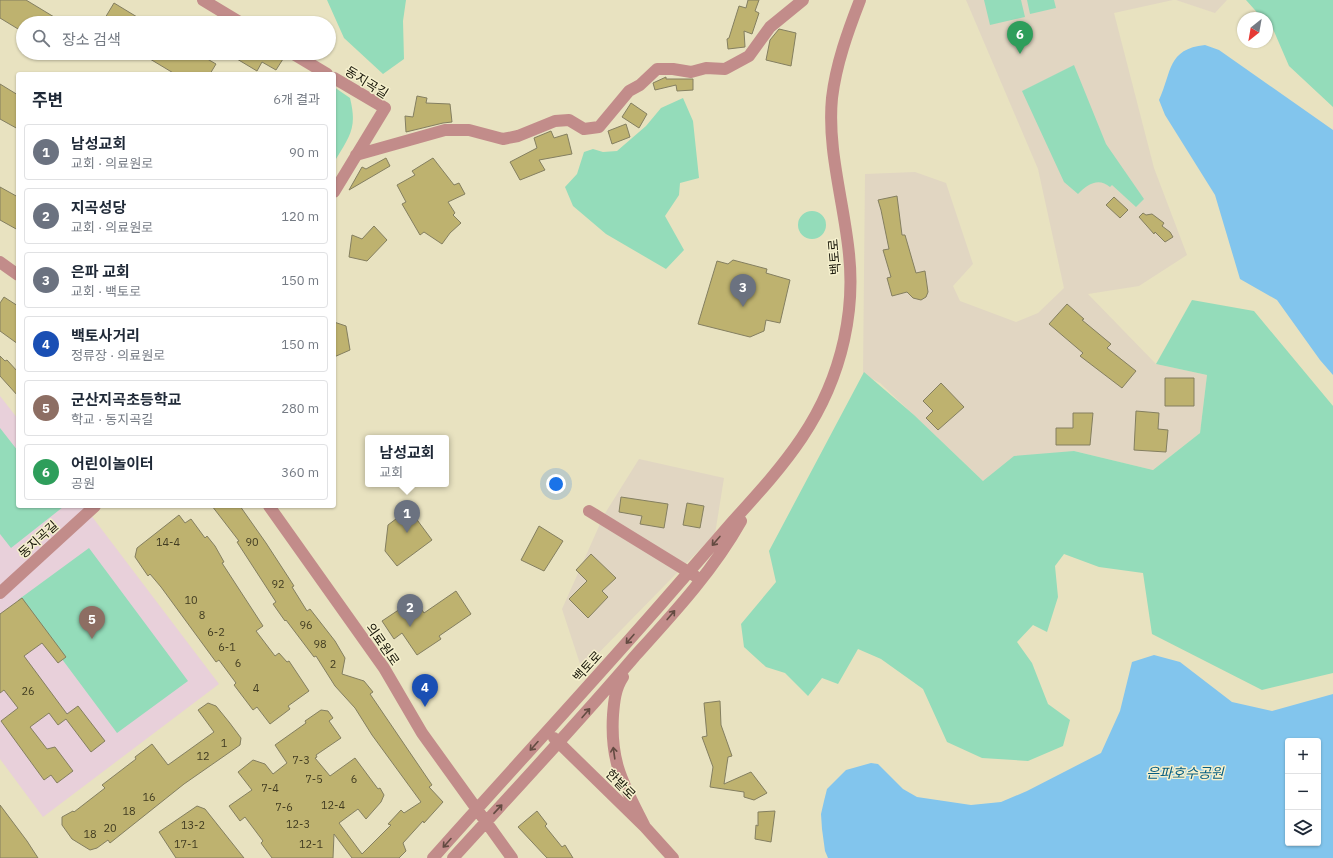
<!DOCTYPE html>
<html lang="ko">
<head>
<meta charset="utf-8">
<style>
  :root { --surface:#fff; --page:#f6f6f7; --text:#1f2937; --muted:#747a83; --line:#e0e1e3; --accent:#111827 }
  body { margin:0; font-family:"IBM Plex Sans","Noto Sans KR",sans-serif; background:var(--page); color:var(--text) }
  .controls { position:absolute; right:12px; bottom:12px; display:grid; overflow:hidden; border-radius:4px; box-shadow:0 1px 3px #0004 }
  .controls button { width:36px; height:36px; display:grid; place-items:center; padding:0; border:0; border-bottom:1px solid var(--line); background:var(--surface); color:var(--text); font:20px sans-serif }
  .compass { position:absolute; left:1237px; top:12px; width:36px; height:36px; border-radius:50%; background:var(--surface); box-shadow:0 1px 3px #0004; rotate:211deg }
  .you { position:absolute; left:556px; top:484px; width:14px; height:14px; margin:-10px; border:3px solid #fff; border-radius:50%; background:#1a73e8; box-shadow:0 0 0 6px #1a73e833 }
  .badge { display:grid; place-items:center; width:26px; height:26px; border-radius:50%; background:var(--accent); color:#fff; font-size:13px; font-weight:700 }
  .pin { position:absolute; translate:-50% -33px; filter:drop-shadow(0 1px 2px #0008) }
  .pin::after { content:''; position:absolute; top:21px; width:14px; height:12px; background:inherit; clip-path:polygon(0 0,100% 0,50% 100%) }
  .popup { position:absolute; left:365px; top:435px; width:84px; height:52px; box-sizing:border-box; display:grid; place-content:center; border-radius:4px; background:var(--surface); filter:drop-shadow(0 1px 3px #0005); font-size:13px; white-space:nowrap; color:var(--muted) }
  .popup b { font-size:15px; color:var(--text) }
  .popup::after { content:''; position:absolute; left:50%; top:100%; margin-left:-8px; border:8px solid transparent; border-top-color:var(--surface) }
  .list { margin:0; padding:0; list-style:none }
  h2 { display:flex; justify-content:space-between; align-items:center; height:52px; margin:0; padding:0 16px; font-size:17px }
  h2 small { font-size:13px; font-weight:400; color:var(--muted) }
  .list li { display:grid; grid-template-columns:26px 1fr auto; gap:12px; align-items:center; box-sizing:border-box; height:56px; margin:0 8px 8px; padding:0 8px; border:1px solid var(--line); border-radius:4px }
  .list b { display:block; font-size:15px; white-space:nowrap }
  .list p { margin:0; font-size:13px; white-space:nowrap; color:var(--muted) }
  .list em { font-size:13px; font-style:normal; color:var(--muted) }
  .icon { flex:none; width:22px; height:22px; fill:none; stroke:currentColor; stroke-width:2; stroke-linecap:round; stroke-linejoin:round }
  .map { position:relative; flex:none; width:1333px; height:858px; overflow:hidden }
  .search { position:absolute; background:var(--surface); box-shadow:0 1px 3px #0004; left:16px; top:16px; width:320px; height:44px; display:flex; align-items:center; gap:10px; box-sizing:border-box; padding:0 14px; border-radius:22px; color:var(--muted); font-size:15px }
  .panel { position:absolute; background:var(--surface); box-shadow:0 1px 3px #0004; left:16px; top:72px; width:320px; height:436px; border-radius:4px }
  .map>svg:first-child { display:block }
  .commercial { fill:#e1d6c2 }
  .education { fill:#e8d0da }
  .green { fill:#94dcba }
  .water { fill:#82c5ed; fill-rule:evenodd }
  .building { fill:#beb26f; stroke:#847f60 }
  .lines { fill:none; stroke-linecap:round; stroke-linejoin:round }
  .minor { stroke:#c28c8a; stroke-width:12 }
  .oneway { stroke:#644b42 }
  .labels { text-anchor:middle; stroke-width:3; stroke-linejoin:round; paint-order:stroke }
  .number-label { font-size:11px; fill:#413c22 }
  .street-label { font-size:13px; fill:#171508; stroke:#f5f0cd }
  .water-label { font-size:14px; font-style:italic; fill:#055d82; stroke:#f5f0cd }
</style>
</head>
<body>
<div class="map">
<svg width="1333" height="858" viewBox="0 0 1333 858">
  <rect width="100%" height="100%" fill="#e8e2c0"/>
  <path class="commercial" d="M966,0H1173L1114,13L1154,168L1187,255L1139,286L1088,294L1156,364L1207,375L1200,433L1153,470L1074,451L983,481L880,383L863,374L865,174L915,172L946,183L973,264L953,286L960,301L1016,322L1038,313L1064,288L1038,169Z
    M1176,0H1227L1215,13Z
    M639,459L724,478L715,534L582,670L562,609L604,515Z"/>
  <path class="education" d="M0,396L18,419V506H84L219,684L43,817L0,759Z"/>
  <path class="green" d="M327,0H406L403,21L404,59L383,74L344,38Z
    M984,0H1021L1025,17L990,25Z
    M1027,0H1054L1056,8L1030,14Z
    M1246,0H1333V107L1289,66L1273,29L1267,23V18H1262Z
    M1074,65L1106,144L1144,199L1136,207L1112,185L1110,187C1099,177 1087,184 1078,194L1064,182L1022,91Z
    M334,87L350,98C357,127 351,134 336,159L334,157Z
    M683,98L693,121L699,178L680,183L679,195L665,216L684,250L666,269L606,234L573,206L565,187L577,174L584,152L593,149L603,152L617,151L646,126L661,108Z
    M798 225a14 14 0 1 1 28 0a14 14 0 1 1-28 0Z
    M1192,300L1254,311L1333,406V673L1262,690L1152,634L1143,573L1099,567L1064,554L1055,566L1058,597L1047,632L1033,625L1017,642L1032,663L1048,704L1070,720L1063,746L1028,761L982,758L947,742L923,689L881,659L858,649L838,684L822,678L808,696L785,673L766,667L744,647L741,624L776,582L769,551L864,372L914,415L983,481L1014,456L1074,451L1153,470L1200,433L1207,375L1156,364Z
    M0,428L18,451V506L63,507L11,548L0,534Z
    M89,548L188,681L117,733L18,600Z"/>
  <path class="water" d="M1205,45L1219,50L1333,130V375L1320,360L1277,300L1240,279L1215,195L1165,115L1159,100C1172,72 1167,49 1205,45Z
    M1154,655L1180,662L1232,702L1272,711L1333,694V858H828L825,851L822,829L821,814L824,801L827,789L846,770L871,763L878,764L903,789L917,797L971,805L1001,802L1027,791L1101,753L1120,711L1132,662ZM1288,741H1318V843H1288Z"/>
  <path class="building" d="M0,0H26L64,23H23V32L0,18Z
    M748,0H759L755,11L759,13L752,34L744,31L745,47L728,49L727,39L729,38L739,6L746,8Z
    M114,3L147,23H102Z
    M779,29L796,33L791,66L766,60L770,40Z
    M140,53H197L216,64L210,74H175Z
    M227,53H272L283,59L276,70L262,62L257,71Z
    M666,77V79H693V90L677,91L676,85L655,90L653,83Z
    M0,84L18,95V129L0,119Z
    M417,96L427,98L426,103L450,104L452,122L443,123L406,132L405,116L413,117Z
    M631,103L647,114L639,128L622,117Z
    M626,124L630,137L612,144L608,131Z
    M551,131L554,138L567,134L572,154L539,160L545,170L520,180L510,162L537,148L534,138Z
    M386,158L390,166L349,190L362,167L366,169Z
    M433,158L454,185L459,183L465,194L448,202L455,213L453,215L461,223L450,233L442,244L424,232L420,235L402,204L406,202L397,185L415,175L412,171Z
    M0,187L18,197V230L0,220Z
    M897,196L902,235H905L916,273L925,271L928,292L926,297L921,300L913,298L907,292L892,296L887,278L891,277L883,250L889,249L881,210L878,200Z
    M1114,197L1128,210L1120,218L1106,205Z
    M1143,213L1146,215L1152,214L1164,223L1162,226L1170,232L1173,237L1165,242L1155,232L1154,234L1139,217Z
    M374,226L387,240L367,261L349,257L352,235L362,239Z
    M733,260L767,269L766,273L790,280L780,323L766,320L764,331L750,337L698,324L717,261L728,264Z
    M4,297L18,306V344L0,331V303Z
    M1067,304L1084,319L1082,320L1111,344L1107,348L1136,371L1122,388L1080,356L1083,353L1049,324Z
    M334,322L346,326L350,350L334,357Z
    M0,356L5,361L7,360L18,372V396L0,376Z
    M1165,378H1194V406H1165Z
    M941,383L964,407L938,430L926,418L933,411L923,401Z
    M1136,411L1159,413L1158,429L1168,430L1166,452L1134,450Z
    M1073,413H1093L1090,445H1056V428H1073Z
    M621,497L668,504L664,528L640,524L642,516L619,512Z
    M687,503L704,506L700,528L683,525Z
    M212,506H240L266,543L294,586L292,587L307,611L310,609L335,641L345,658L342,674L364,681L373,692L370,694L432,785L429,787L443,802L424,823L423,821L403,843L406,851L399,858H352L334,834L333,858H272L261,843L263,841L245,817L240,821L229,806L252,790L238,772L253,760L265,764L273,774L287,763L275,745L306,723L305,721L321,710L328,711L333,718L329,721L341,738L316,755L317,757L315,758L330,776L355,758L378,789L380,788L384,795L381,802L366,819L358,809L339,823L362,854L391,825L388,824L401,810L404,813L421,802L372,735L355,708L335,686L316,656L314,657L286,620L285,621L273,604L276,602L237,542L239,541Z
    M409,509L432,540L397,566L385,551L388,525Z
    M179,515L185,523L191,519L205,538L207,536L215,546L224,562L222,563L263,626L256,631L275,656L279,653L287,662L289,661L309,691L288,706L290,709L270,724L257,707L253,710L234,685L236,683L219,660L216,662L161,587L150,574L148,576L135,557L137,548Z
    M539,526L563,541L544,571L521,560Z
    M591,554L616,578L602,591L608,597L588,618L569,599L587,581L576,570Z
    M456,591L471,614L439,636L441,639L417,655L402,633L394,639L382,621L415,599L424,613Z
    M22,598L66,657L58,663L42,643L24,656L67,714L78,706L105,741L91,752L66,719L58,725L49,713L30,727L47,749L55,747L73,771L57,783L51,775L44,780L1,721L18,708L4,690L0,693V614Z
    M720,701L721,725L732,756L728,757L724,784L751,772L767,793L754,800L744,797V792L710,787L713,767L702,737L707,736L704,703Z
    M208,703L216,706L229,722L241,738L240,745L184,784L110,843L108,840L97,848L90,850L72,839L62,825V817L73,811L74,812L105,788L102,785L136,759L135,757L152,744L168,765L214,732L198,710Z
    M0,805L27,841L38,858H0Z
    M197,806L205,809L244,858H176L159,832Z
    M537,811L547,824L545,826L562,847L565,845L573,858H547L518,827Z
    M775,811L771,842L755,839L756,825L758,826V812Z"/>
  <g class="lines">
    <path class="minor" d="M203,0L241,23
      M292,53L327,74
      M334,78L385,108L334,192
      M356,155L445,130H469L503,139L518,136L555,121L569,120L584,129L599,127L629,91L640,85L657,69H673L691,72L706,68L725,69L749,56L770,27L803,0
      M0,262L18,275
      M269,506L384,668L422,733L512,858
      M589,511L695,576
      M0,593L95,506
      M623,677C615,689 614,702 613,715C610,764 624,785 645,827
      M554,738L645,827L673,858
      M433,858C513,768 595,680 674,589C694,566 714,543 734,520C785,464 827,417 844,340C850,313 852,282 849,254C844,202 827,150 832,98C836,64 848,31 860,0
      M453,858C514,791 576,725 635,656C673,614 713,571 741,521"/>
  </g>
  <defs><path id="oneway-shaft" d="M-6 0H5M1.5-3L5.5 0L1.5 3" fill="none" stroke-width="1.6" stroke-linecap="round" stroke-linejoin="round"/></defs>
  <g class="oneway">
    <use href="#oneway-shaft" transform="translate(716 541) rotate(131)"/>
    <use href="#oneway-shaft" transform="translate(671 615) rotate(-50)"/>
    <use href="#oneway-shaft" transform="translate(630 639) rotate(131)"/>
    <use href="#oneway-shaft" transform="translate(586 713) rotate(-49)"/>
    <use href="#oneway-shaft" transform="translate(534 746) rotate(132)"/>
    <use href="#oneway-shaft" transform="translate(614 753) rotate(-98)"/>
    <use href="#oneway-shaft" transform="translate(498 809) rotate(-47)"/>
    <use href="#oneway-shaft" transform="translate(447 843) rotate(132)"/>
  </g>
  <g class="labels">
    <g class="number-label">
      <text x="168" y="546">14-4</text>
      <text x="252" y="546">90</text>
      <text x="278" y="588">92</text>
      <text x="191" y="604">10</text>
      <text x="202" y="619">8</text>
      <text x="306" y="629">96</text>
      <text x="216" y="636">6-2</text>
      <text x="320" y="648">98</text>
      <text x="227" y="651">6-1</text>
      <text x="238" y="667">6</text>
      <text x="333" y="668">2</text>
      <text x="256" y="692">4</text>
      <text x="28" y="695">26</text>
      <text x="224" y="747">1</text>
      <text x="203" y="760">12</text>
      <text x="301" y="764">7-3</text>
      <text x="314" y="783">7-5</text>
      <text x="354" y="783">6</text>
      <text x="270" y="792">7-4</text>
      <text x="149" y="801">16</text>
      <text x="333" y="809">12-4</text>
      <text x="284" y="811">7-6</text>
      <text x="129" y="815">18</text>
      <text x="298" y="828">12-3</text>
      <text x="193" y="829">13-2</text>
      <text x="110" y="832">20</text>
      <text x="90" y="838">18</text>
      <text x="186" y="848">17-1</text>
      <text x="311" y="848">12-1</text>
    </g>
    <g class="street-label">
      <text transform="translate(367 82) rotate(32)" y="5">동지곡길</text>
      <text transform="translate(834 257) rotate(-95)" y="5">백토로</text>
      <text transform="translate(38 539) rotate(-42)" y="5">동지곡길</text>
      <text transform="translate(383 644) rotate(55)" y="5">의료원로</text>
      <text transform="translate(587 666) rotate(-48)" y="5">백토로</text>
      <text transform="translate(621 784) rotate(45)" y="5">한밭로</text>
    </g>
    <g class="water-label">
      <text x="1185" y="778">은파호수공원</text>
    </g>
  </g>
</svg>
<div class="controls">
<button>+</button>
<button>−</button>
<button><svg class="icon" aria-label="layers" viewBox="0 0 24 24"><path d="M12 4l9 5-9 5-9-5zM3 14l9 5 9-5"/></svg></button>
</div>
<svg class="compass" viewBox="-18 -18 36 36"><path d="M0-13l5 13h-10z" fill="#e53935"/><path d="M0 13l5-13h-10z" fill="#747a83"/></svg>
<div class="you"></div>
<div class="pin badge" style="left:407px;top:533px;background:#6b7280">1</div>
<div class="popup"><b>남성교회</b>교회</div>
<div class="pin badge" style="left:410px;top:627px;background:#6b7280">2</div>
<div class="pin badge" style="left:743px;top:307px;background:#6b7280">3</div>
<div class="pin badge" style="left:425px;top:707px;background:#1a4fb4">4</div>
<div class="pin badge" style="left:92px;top:639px;background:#8d6e63">5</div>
<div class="pin badge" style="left:1020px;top:54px;background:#2e9e5b">6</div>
<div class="search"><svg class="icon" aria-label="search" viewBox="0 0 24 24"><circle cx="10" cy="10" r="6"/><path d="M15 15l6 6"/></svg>장소 검색</div>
<section class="panel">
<h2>주변<small>6개 결과</small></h2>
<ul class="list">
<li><span class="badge" style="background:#6b7280">1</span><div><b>남성교회</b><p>교회 · 의료원로</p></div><em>90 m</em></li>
<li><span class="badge" style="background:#6b7280">2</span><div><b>지곡성당</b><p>교회 · 의료원로</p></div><em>120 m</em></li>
<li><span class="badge" style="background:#6b7280">3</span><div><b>은파 교회</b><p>교회 · 백토로</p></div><em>150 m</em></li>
<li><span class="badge" style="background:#1a4fb4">4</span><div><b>백토사거리</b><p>정류장 · 의료원로</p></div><em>150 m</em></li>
<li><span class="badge" style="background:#8d6e63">5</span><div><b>군산지곡초등학교</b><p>학교 · 동지곡길</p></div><em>280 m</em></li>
<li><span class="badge" style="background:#2e9e5b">6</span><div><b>어린이놀이터</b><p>공원</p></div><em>360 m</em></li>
</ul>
</section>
</div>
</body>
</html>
